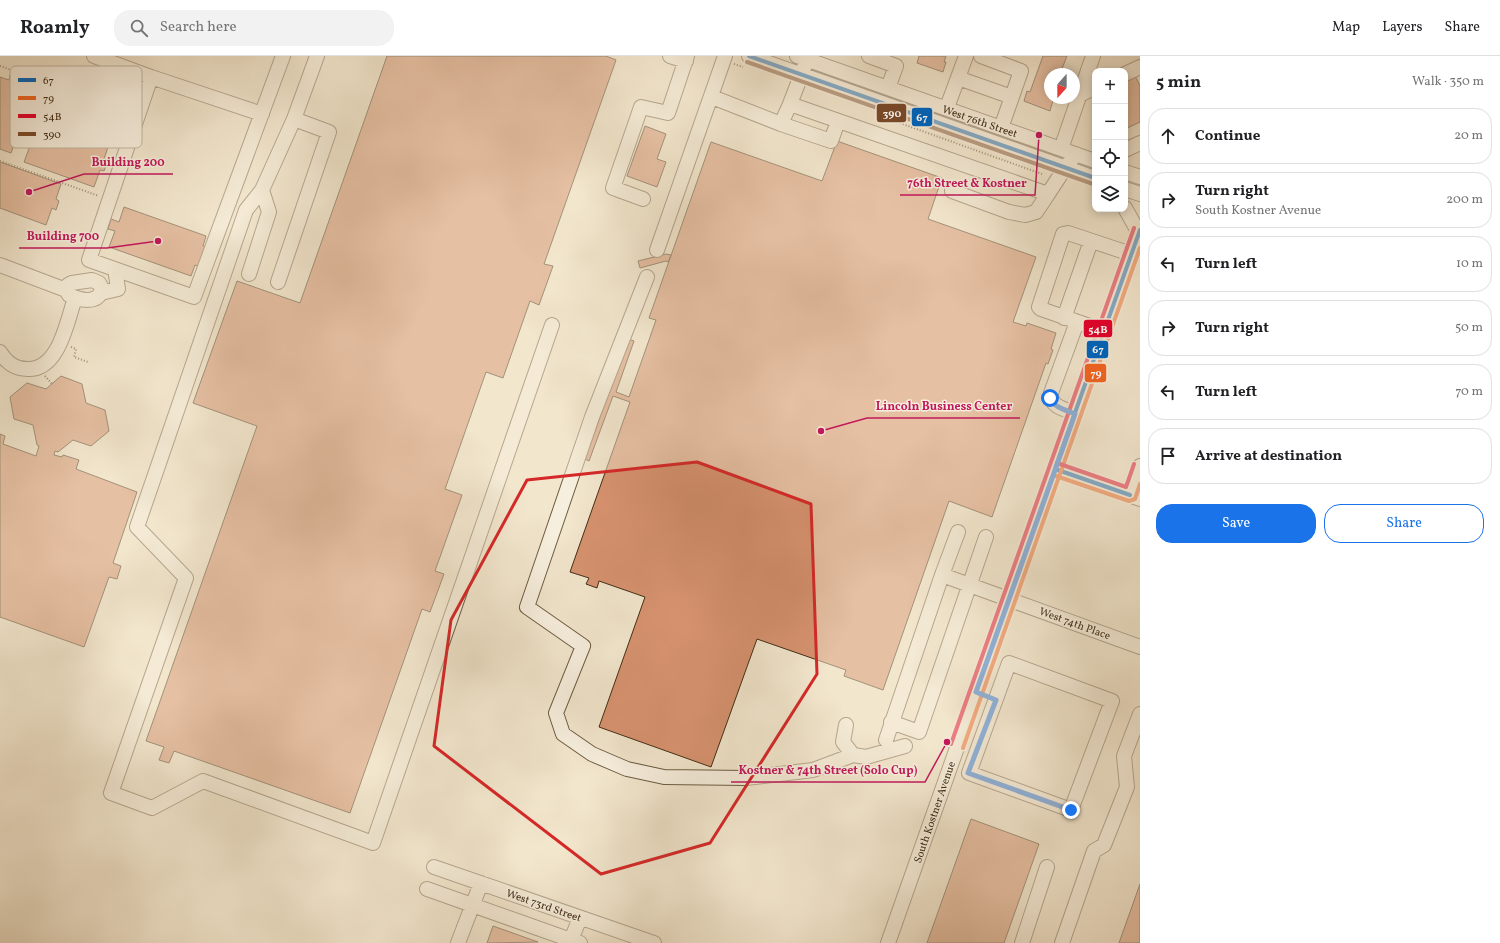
<!DOCTYPE html>
<html lang="en">
<head>
<meta charset="utf-8">
<style>
  :root { --surface:#fff; --page:#f2f2f2; --text:#202124; --muted:#757577; --line:#e0e0e0; --accent:#1a73e8 }
  body { margin:0; font-family:Vollkorn,serif; background:var(--page); color:var(--text) }
  .controls { position:absolute; right:12px; top:12px; display:grid; overflow:hidden; border-radius:8px; box-shadow:0 2px 10px #0003 }
  .controls button { width:36px; height:36px; display:grid; place-items:center; padding:0; border:0; border-bottom:1px solid var(--line); background:var(--surface); color:var(--text); font:20px sans-serif }
  .compass { position:absolute; left:1044px; top:12px; width:36px; height:36px; border-radius:50%; background:var(--surface); box-shadow:0 2px 10px #0003; rotate:201deg }
  .stop { position:absolute; width:12px; height:12px; margin:-9px; border:3px solid #1a73e8; border-radius:50%; background:#fff }
  .stop.end { background:#1a73e8; border-color:#fff; box-shadow:0 1px 4px #0008 }
  .list { margin:0; padding:0; list-style:none }
  h2 { display:flex; justify-content:space-between; align-items:center; height:52px; margin:0; padding:0 16px; font-size:17px }
  h2 small { font-size:13px; font-weight:400; color:var(--muted) }
  .list li { display:grid; grid-template-columns:26px 1fr auto; gap:12px; align-items:center; box-sizing:border-box; height:56px; margin:0 8px 8px; padding:0 8px; border:1px solid var(--line); border-radius:16px }
  .list b { display:block; font-size:15px; white-space:nowrap }
  .list p { margin:0; font-size:13px; white-space:nowrap; color:var(--muted) }
  .list em { font-size:13px; font-style:normal; color:var(--muted) }
  .actions { display:flex; gap:8px; padding:12px 16px }
  .actions a { flex:1; padding:9px 0; border:1px solid var(--accent); border-radius:16px; text-align:center; font-size:14px; color:var(--accent) }
  .actions .main { background:var(--accent); color:#fff }
  .icon { flex:none; width:22px; height:22px; fill:none; stroke:currentColor; stroke-width:2; stroke-linecap:round; stroke-linejoin:round }
  .map { position:relative; flex:none; width:1140px; height:887px; overflow:hidden }
  header { display:flex; align-items:center; gap:24px; box-sizing:border-box; height:56px; padding:0 20px; background:var(--surface); border-bottom:1px solid var(--line) }
  header strong { font-size:19px }
  nav { display:flex; gap:22px; margin-inline-start:auto; font-size:14px }
  .search { width:280px; height:36px; background:var(--page); display:flex; align-items:center; gap:10px; box-sizing:border-box; padding:0 14px; border-radius:16px; color:var(--muted); font-size:15px }
  main { display:flex }
  aside { flex:1; background:var(--surface) }
  .map>svg:first-child { display:block }
  .building { fill:#d7926f; stroke:#412e15 }
  .lines { fill:none; stroke-linecap:round; stroke-linejoin:round }
  .minor-casing { stroke:#6d5c43; stroke-width:16 }
  .path { stroke:#412e15; stroke-width:2; stroke-dasharray:1 2; stroke-linecap:butt }
  .minor { stroke:#f7efde; stroke-width:14 }
  .bus-1-casing { stroke:#f7efde; stroke-width:7 }
  .bus-2-casing { stroke:#f7efde; stroke-width:7 }
  .bus-3-casing { stroke:#f7efde; stroke-width:7 }
  .bus-4-casing { stroke:#f7efde; stroke-width:7 }
  .bus-1 { stroke:#0065bd; stroke-width:4 }
  .bus-2 { stroke:#f26522; stroke-width:4 }
  .bus-3 { stroke:#e4002b; stroke-width:4 }
  .bus-4 { stroke:#7a4b2a; stroke-width:4 }
  .route { stroke:#1a73e8; stroke-width:5 }
  .marked { fill:none; stroke:#d62828; stroke-width:3; stroke-linejoin:round }
  .labels { text-anchor:middle; stroke-width:3; stroke-linejoin:round; paint-order:stroke }
  .street-label { font-size:11px; fill:#412e15; stroke:#f7efde }
  .key { fill:#f7efde; stroke:#c0b5a2; stroke-width:1 }
  .key-label { font-size:11px; fill:#412e15 }
  .leader { fill:none; stroke:#c2185b; stroke-width:1.5 }
  .callout-dot { fill:#c2185b; stroke:#f7efde; stroke-width:1.5 }
  .callout-label { font-size:12px; text-anchor:middle; font-weight:bold; fill:#c2185b; stroke:#f7efde; stroke-width:3; stroke-linejoin:round; paint-order:stroke }
  .line-badge { stroke:#f7efde; stroke-width:1.5 }
  .badge-label { font-size:11px; text-anchor:middle; font-weight:bold; fill:#fff }
</style>
</head>
<body>
<header>
<strong>Roamly</strong>
<div class="search"><svg class="icon" aria-label="search" viewBox="0 0 24 24"><circle cx="10" cy="10" r="6"/><path d="M15 15l6 6"/></svg>Search here</div>
<nav><a>Map</a><a>Layers</a><a>Share</a></nav>
</header>
<main>
<div class="map">
<svg width="1140" height="887" viewBox="0 0 1140 887">
  <rect width="100%" height="100%" fill="#f2e6cd"/>
  <filter id="stains"><feTurbulence type="fractalNoise" baseFrequency=".005" numOctaves="4"/><feColorMatrix values="0 0 0 0 .2 0 0 0 0 .09 0 0 0 0 .02 0 0 0 .5 -.17"/></filter>
  <radialGradient id="worn" r=".72"><stop offset=".6" stop-color="#630" stop-opacity="0"/><stop offset="1" stop-color="#630" stop-opacity=".3"/></radialGradient>
  <path class="building" d="M387,0H606L616,4L544,208L553,210L539,249L530,245L503,322L486,316L445,433L462,439L435,515L444,518L430,556L422,553L350,757L174,695L169,707L159,704L164,691L146,685L257,370L193,347L237,225L300,247Z
    M919,0H946L944,6H946L943,16L917,7Z
    M1043,0H1067L1060,18H1050V42L1053,44L1050,55L1024,45L1027,35L1030,36Z
    M1134,18L1140,30V66L1125,73V22Z
    M10,19L19,22L17,27L34,33L11,97L0,93V21L9,24Z
    M39,66L108,91L103,106L107,107L104,115L100,114L94,131L24,106L30,90L26,88L29,80L33,82Z
    M645,70L666,78L657,103L666,106L657,131L627,120Z
    M837,85L942,122L928,163L1036,201L1013,266L1026,270L1027,267L1056,277L1051,293L1053,294L1048,308L1046,307L992,461L949,445L883,634L844,620L846,614L757,583L711,711L599,671L645,541L599,525L597,532L586,528L589,522L570,516L630,346L613,340L589,405L585,403L628,283L634,285L616,336L629,341L656,264L649,262L711,86L822,125Z
    M0,106L61,128L56,143L59,145L56,154L52,152L46,169L0,152Z
    M124,151L206,180L203,190L206,191L199,211L195,209L191,220L109,191L115,175L108,173L111,163L119,166Z
    M666,198L671,199L668,206L666,205L640,212L638,205Z
    M61,320L82,328L86,347L105,354L109,375L91,390L73,384L58,396L55,395L54,399L62,401L63,399L79,404L76,413L137,436L113,507L121,510L117,523L109,521L84,591L0,561V378L5,380L3,388L36,400L39,390L37,389L33,369L14,363L10,341L27,327L46,333Z
    M971,763L1039,788L1004,887H927Z
    M1140,828V887H1119Z
    M493,870L538,886L487,887Z"/>
  <g class="lines">
    <g class="minor-casing">
      <path id="minor" d="M94,0L151,21
        M670,0L686,5
        M749,0L1095,122
        M797,0L1095,105
        M869,0L896,10L888,32
        M981,0L1021,15L1001,72
        M807,4L790,48L1048,138L1065,112L1076,98
        M1125,18L1140,11
        M958,22L1012,41
        M1080,39L1095,31
        M712,41L781,68L790,48
        M949,46L966,0
        M262,58L151,21L89,204L194,241L283,0
        M294,63L262,134L246,154L137,471L186,522L111,737L152,752L203,725L373,787L552,269
        M781,68L831,85L838,65
        M114,70L120,49
        M1061,93L1093,0
        M1125,94L1140,87
        M1125,116L1140,121
        M1125,133L1140,138
        M952,135L1009,156L1025,159L1036,156L1048,138
        M643,143L613,132L641,51L668,57L687,0
        M1125,152L1139,177
        M657,194L725,0
        M0,209L66,234L69,239C79,244 99,249 102,233L99,227L92,224L72,227L68,229L66,234
        M249,218L269,156L262,134
        M647,221L592,361L527,551L583,590L556,657L563,678L592,698L627,713L664,721L746,722L813,714L853,699
        M278,226L329,76L294,63L317,0
        M101,237L118,233L116,219L117,214
        M1064,262L1091,185
        M1104,275L1041,253L1039,251L1063,178L1068,177L1131,198
        M0,296C6,306 15,313 27,313C59,315 67,265 75,242
        M1075,357C1064,353 1050,351 1051,337L1077,266
        M1055,413L1140,443
        M1130,439L1140,410
        M942,519L958,476
        M1009,607L1112,645L1071,754L969,717Z
        M891,666L919,676L986,481
        M846,669L843,686L853,699L866,701L905,690
        M886,684L942,519L1140,591
        M434,811L654,887
        M427,833L571,884L570,887
        M458,887L481,827
        M580,887L571,884L580,862
        M888,887L1140,174
        M1022,887L1047,811
        M1062,887L1094,795L1104,789L1127,731L1124,700L1140,658"/>
    </g>
    <path class="path" d="M734,8L743,11
      M0,10L22,18
      M883,61L1042,118
      M0,105L99,140
      M71,291L76,293L74,301L88,306
      M45,320L52,328"/>
    <use href="#minor" class="minor"/>
    <g class="bus-1-casing">
      <path id="bus-1" d="M749,0L1095,122
        M1055,413L1140,174
        M1055,413L1130,439"/>
    </g>
    <g class="bus-2-casing">
      <path id="bus-2" d="M1053,419L1129,445L1135,443L1140,428
        M963,692L1140,192"/>
    </g>
    <g class="bus-3-casing">
      <path id="bus-3" d="M1057,407L1126,431L1134,408
        M951,688L1134,172"/>
    </g>
    <g class="bus-4-casing">
      <path id="bus-4" d="M747,6L1093,128"/>
    </g>
    <use href="#bus-1" class="bus-1"/>
    <use href="#bus-2" class="bus-2"/>
    <use href="#bus-3" class="bus-3"/>
    <use href="#bus-4" class="bus-4"/>
  </g>
  <g class="lines">
    <path class="route" d="M1050,342C1053,351 1066,354 1075,358L976,636L996,644L968,717L1071,754"/>
  </g>
  <path d="M0 0H1140V887H0ZM697,406L811,448L817,618L710,787L601,818L434,690L451,564L527,424Z" fill="#f2e6cd" fill-opacity=".55" fill-rule="evenodd"/>
  <path class="marked" d="M697,406L811,448L817,618L710,787L601,818L434,690L451,564L527,424Z"/>
  <g class="labels">
    <g class="street-label">
      <text transform="translate(980 65) rotate(19)" y="4">West 76th Street</text>
      <text transform="translate(1075 567) rotate(20)" y="4">West 74th Place</text>
      <text transform="translate(934 756) rotate(-71)" y="4">South Kostner Avenue</text>
      <text transform="translate(544 849) rotate(19)" y="4">West 73rd Street</text>
    </g>
  </g>
  <rect x="10" y="10" width="132" height="82" rx="6" class="key"/>
  <rect x="18" y="22" width="18" height="4" fill="#0065bd"/>
  <rect x="18" y="40" width="18" height="4" fill="#f26522"/>
  <rect x="18" y="58" width="18" height="4" fill="#e4002b"/>
  <rect x="18" y="76" width="18" height="4" fill="#7a4b2a"/>
  <g class="key-label">
    <text x="43" y="28">67</text>
    <text x="43" y="46">79</text>
    <text x="43" y="64">54B</text>
    <text x="43" y="82">390</text>
  </g>
  <path class="leader" d="M29 136L84 118H173M1039 79L1035 139H900M158 185L107 192H19M821 375L867 362H1020M947 686L925 726H731"/>
  <g class="callout-dot">
    <circle cx="29" cy="136" r="4"/>
    <circle cx="1039" cy="79" r="4"/>
    <circle cx="158" cy="185" r="4"/>
    <circle cx="821" cy="375" r="4"/>
    <circle cx="947" cy="686" r="4"/>
  </g>
  <g class="callout-label">
    <text x="128" y="110">Building 200</text>
    <text x="967" y="131">76th Street &amp; Kostner</text>
    <text x="63" y="184">Building 700</text>
    <text x="944" y="354">Lincoln Business Center</text>
    <text x="828" y="718">Kostner &amp; 74th Street (Solo Cup)</text>
  </g>
  <g class="line-badge">
    <rect x="876" y="47" width="31" height="20" rx="4" fill="#7a4b2a"/>
    <rect x="911" y="51" width="22" height="20" rx="4" fill="#0065bd"/>
    <rect x="1083" y="263" width="30" height="19" rx="4" fill="#e4002b"/>
    <rect x="1086" y="284" width="23" height="19" rx="4" fill="#0065bd"/>
    <rect x="1084" y="307" width="23" height="20" rx="4" fill="#f26522"/>
  </g>
  <g class="badge-label">
    <text x="892" y="61">390</text>
    <text x="922" y="65">67</text>
    <text x="1098" y="277">54B</text>
    <text x="1098" y="297">67</text>
    <text x="1096" y="321">79</text>
  </g>
  <rect width="100%" height="100%" filter="url(#stains)"/>
  <rect width="100%" height="100%" fill="url(#worn)"/>
</svg>
<div class="controls">
<button>+</button>
<button>−</button>
<button><svg class="icon" aria-label="locate" viewBox="0 0 24 24"><circle cx="12" cy="12" r="6"/><path d="M12 2v4M12 18v4M2 12h4M18 12h4"/></svg></button>
<button><svg class="icon" aria-label="layers" viewBox="0 0 24 24"><path d="M12 4l9 5-9 5-9-5zM3 14l9 5 9-5"/></svg></button>
</div>
<svg class="compass" viewBox="-18 -18 36 36"><path d="M0-13l5 13h-10z" fill="#e53935"/><path d="M0 13l5-13h-10z" fill="#757577"/></svg>
<div class="stop" style="left:1050px;top:342px"></div>
<div class="stop end" style="left:1071px;top:754px"></div>
</div>
<aside>
<h2>5 min<small>Walk · 350 m</small></h2>
<ul class="list">
<li><svg class="icon" aria-label="ahead" viewBox="0 0 24 24"><path d="M12 20V5M6 11l6-6 6 6"/></svg><div><b>Continue</b></div><em>20 m</em></li>
<li><svg class="icon" aria-label="right" viewBox="0 0 24 24"><path d="M7 20v-9h11M14 6l5 5-5 5"/></svg><div><b>Turn right</b><p>South Kostner Avenue</p></div><em>200 m</em></li>
<li><svg class="icon" aria-label="left" viewBox="0 0 24 24"><path d="M17 20v-9H6M10 6l-5 5 5 5"/></svg><div><b>Turn left</b></div><em>10 m</em></li>
<li><svg class="icon" aria-label="right" viewBox="0 0 24 24"><path d="M7 20v-9h11M14 6l5 5-5 5"/></svg><div><b>Turn right</b></div><em>50 m</em></li>
<li><svg class="icon" aria-label="left" viewBox="0 0 24 24"><path d="M17 20v-9H6M10 6l-5 5 5 5"/></svg><div><b>Turn left</b></div><em>70 m</em></li>
<li><svg class="icon" aria-label="arrive" viewBox="0 0 24 24"><path d="M6 21V4h12l-3 4 3 4H6"/></svg><div><b>Arrive at destination</b></div></li>
</ul>
<div class="actions"><a class="main">Save</a><a>Share</a></div>
</aside>
</main>
</body>
</html>
